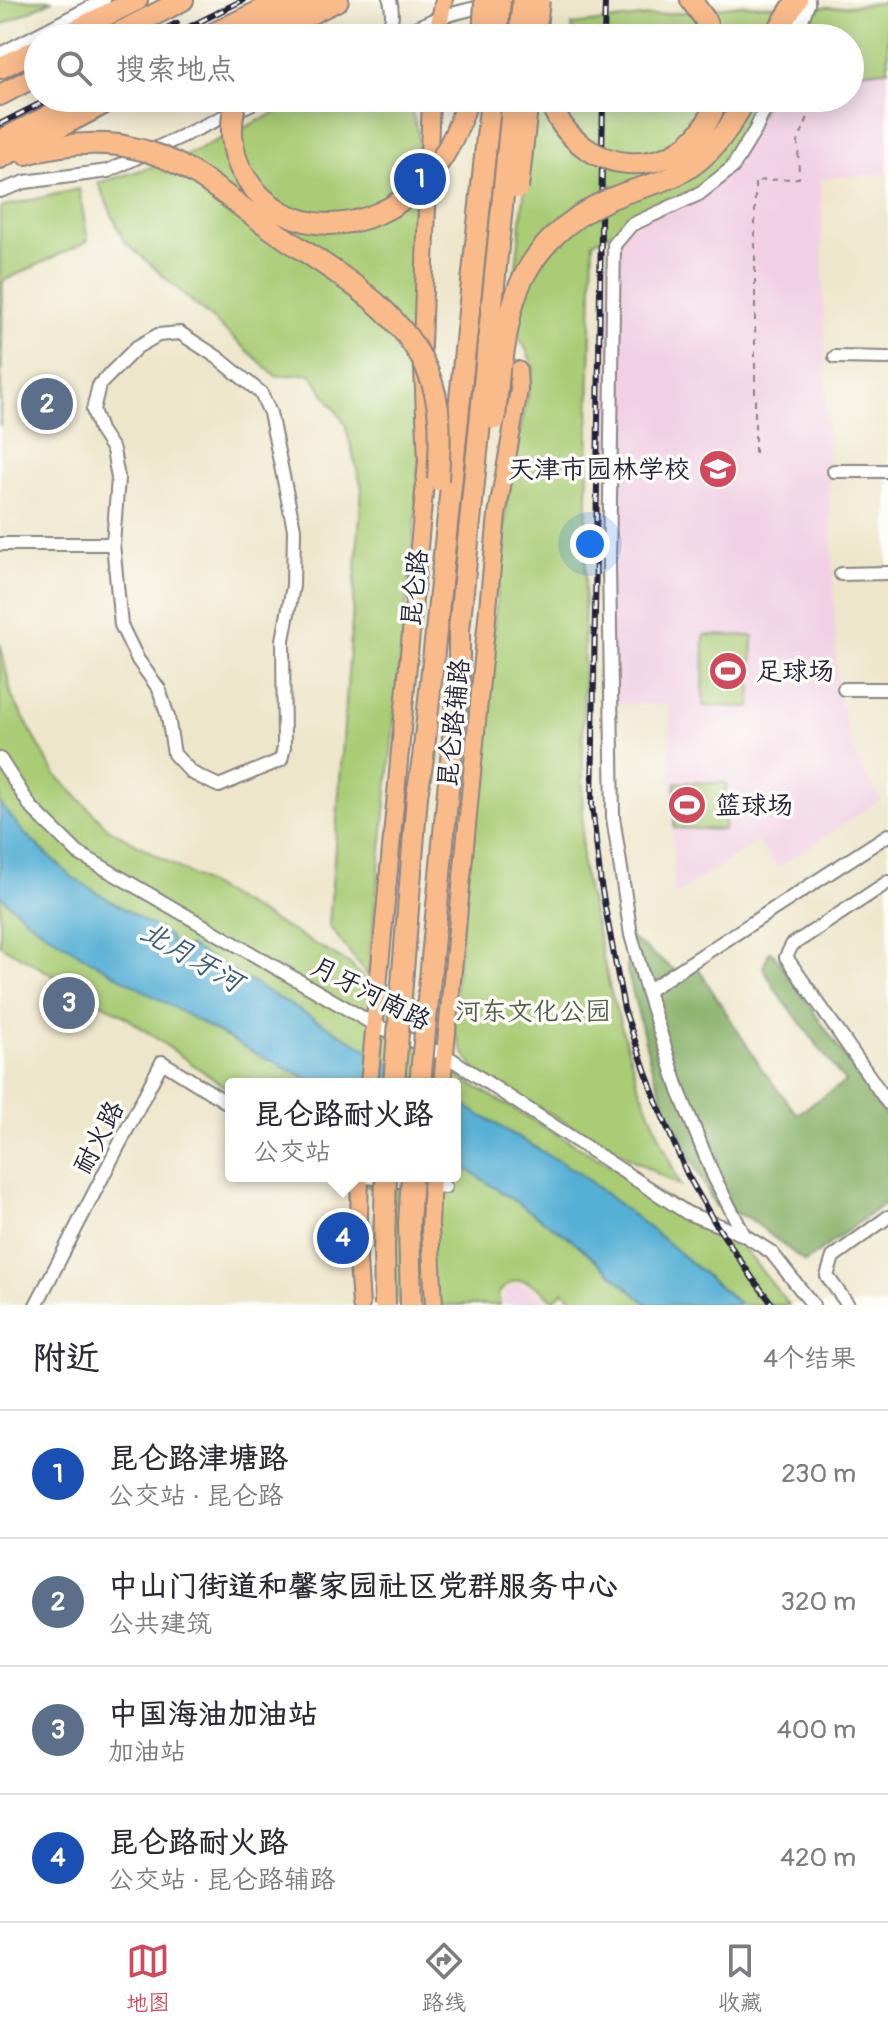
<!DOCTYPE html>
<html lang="zh">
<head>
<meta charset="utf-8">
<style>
  :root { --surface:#fff; --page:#f2f2f3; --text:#2b2b33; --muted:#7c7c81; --line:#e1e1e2; --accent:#d1495b }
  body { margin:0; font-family:Pangolin,"LXGW WenKai TC",sans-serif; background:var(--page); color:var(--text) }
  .you { position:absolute; left:590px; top:544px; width:28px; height:28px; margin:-20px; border:6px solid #fff; border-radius:50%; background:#1a73e8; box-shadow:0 0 0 12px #1a73e833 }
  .badge { display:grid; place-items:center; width:52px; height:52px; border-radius:50%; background:var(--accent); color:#fff; font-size:26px; font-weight:700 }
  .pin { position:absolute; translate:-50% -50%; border:4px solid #fff; box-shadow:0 2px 8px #0006 }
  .popup { position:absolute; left:225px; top:1078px; width:236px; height:104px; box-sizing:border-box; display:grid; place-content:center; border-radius:8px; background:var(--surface); filter:drop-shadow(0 2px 6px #0005); font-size:26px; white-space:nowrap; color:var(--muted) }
  .popup b { font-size:30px; color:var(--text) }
  .popup::after { content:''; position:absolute; left:50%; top:100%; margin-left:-16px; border:16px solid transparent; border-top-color:var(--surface) }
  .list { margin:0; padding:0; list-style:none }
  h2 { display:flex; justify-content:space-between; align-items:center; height:104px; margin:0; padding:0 32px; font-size:34px }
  h2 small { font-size:26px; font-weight:400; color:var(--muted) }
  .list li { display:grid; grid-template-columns:52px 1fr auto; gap:24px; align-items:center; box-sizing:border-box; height:128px; padding:0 32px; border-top:2px solid var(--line) }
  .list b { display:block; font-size:30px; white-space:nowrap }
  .list p { margin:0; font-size:26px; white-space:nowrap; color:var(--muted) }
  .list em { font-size:26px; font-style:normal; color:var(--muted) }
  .icon { flex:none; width:44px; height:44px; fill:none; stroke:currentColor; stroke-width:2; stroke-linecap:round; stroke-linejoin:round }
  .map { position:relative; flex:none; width:888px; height:1305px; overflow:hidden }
  .search { position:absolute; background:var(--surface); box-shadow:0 4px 20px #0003; left:24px; right:24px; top:24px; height:88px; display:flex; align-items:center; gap:20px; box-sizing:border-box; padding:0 28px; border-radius:44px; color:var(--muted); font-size:30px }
  .sheet { height:616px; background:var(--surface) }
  nav { display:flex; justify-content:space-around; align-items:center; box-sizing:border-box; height:112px; border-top:2px solid var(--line); background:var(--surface); font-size:22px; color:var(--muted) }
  nav a { display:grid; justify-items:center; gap:4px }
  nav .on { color:var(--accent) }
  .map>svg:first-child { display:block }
  .built { fill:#f1d0e4 }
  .green { fill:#a9cc75; stroke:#667758; stroke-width:2 }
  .forest { fill:#86b066; stroke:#546950; stroke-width:2 }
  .water { fill:#57b0d5; stroke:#3c6988; stroke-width:2 }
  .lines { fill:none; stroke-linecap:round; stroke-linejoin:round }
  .minor-casing { stroke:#888482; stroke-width:16 }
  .major-casing { stroke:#888482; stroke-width:20 }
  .highway-casing { stroke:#888482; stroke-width:24 }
  .path { stroke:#888482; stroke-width:2; stroke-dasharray:6 6; stroke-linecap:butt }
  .minor { stroke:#fff; stroke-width:12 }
  .major { stroke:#fabb8b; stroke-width:16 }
  .highway { stroke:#fabb8b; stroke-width:20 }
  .rail-casing { stroke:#22223b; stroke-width:6 }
  .rail { stroke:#fdfcf7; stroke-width:3; stroke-dasharray:9; stroke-linecap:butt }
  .highway-bridge-casing { stroke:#888482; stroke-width:24; stroke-linecap:butt }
  .highway-bridge { stroke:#fabb8b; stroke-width:20 }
  .labels { text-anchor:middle; stroke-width:7; stroke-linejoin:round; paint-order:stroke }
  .poi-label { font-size:26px; fill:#22223b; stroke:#fdfcf7; text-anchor:start }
  .street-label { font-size:26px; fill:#22223b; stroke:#fdfcf7 }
  .park-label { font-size:26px; fill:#515e4f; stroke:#fdfcf7 }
  .water-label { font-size:28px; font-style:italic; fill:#375b79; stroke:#fdfcf7 }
</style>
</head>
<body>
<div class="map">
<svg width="888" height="1305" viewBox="0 0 888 1305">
  <rect width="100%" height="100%" fill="#fdfcf7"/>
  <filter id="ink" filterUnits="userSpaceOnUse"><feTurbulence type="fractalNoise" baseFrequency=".0125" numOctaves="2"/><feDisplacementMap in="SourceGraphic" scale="16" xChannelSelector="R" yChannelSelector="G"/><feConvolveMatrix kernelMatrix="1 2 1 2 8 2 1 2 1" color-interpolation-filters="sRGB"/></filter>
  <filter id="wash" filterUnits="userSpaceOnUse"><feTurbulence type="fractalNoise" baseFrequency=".006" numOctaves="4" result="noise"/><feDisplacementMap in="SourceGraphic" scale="32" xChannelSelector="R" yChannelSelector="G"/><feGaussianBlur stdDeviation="1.8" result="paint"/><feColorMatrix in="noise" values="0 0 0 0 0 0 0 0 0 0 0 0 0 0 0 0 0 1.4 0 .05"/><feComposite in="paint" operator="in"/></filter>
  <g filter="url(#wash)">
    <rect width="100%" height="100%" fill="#eee6ca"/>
    <path class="built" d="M888,70V174L821,179L827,423L838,693L856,757L881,800L777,868L757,842L674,896L669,705L603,703L611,239L723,173L761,112L767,98H850V72Z
      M519,1284L530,1288L552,1305H504L503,1297L506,1292L509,1288Z"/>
    <path class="green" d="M0,0H53L0,26Z
      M888,0V70L850,72V38H574L572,25L742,5L835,7L880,3Z
      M307,98H408L418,132L417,321L420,443L416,511L368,976L329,926L362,488L345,424L311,374L276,376L124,241L98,183L176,160Z
      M562,98H767L761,112L721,169L705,184L593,242L584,636L582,866L610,989L638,1083L680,1186L477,1073L463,1051L451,1023L510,474L534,368L526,349L516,333V268L534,104Z
      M79,189L88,241L3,281L0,426V207Z
      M704,635L753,636L751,707L703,706Z
      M0,643L12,697L55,774L108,828L350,964L447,1070L735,1238L789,1305H580L563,1291L554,1300C532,1284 520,1268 498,1294L500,1305H397L392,1203L353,1176H455V1084H231V1091L123,1015L0,945Z
      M676,782L726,783L724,830L674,828Z"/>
    <path class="forest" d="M628,936L680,974L696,965L762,1069L797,1114L845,1082L777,992L763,968L769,952L773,953L888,1119V1201L805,1262L749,1218L716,1207L690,1157L669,1113L651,1065L627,970Z"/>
    <path class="water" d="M0,803L24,833L72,877L169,936L174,948L180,949L189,946L427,1084H318L251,1051L89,960L34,925L0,896Z
      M455,1100L579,1173L657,1234L741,1305H648L571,1239L455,1161Z"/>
  </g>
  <g filter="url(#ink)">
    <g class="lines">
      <g class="minor-casing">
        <path id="minor" d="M382,38C392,26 394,15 390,0
          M392,38L440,17L487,5
          M795,38L808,4V0
          M0,54L104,0
          M769,98L756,129L732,168L699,194L631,225L614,245L609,564L613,817L631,935L647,991L888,835
          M0,191L25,182L108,171L263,98
          M180,333L217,357L261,393L270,413L294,529L293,586L283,640L284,747L281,760L219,786L192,773L174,754L168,717L159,689L138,660L121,625L113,544L118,478L113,450L100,430L93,410L99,385L137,347L158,335Z
          M835,357L888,358
          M834,471H888
          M0,544H113
          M841,574L888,573
          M844,689H888
          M0,759L31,807L78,853L375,1025L445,1055L687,1213L744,1235L771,1252L813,1305
          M888,882L792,945L786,957L888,1103
          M647,991L679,1091L714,1177L744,1235
          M360,1176L445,1187
          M36,1305L162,1062L231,1105
          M848,1305L827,1276L833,1257L888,1217"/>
      </g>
      <g class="major-casing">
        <path id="major" d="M436,38L444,0
          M369,1084L427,461L422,345L431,98
          M442,1084L497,515L519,390L518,370
          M360,1176L358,1261L361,1305
          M432,1176L430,1226L434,1305"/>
      </g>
      <g class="highway-casing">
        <path id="highway" d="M691,0L704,18L713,38
          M60,38L137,0
          M109,38L183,0
          M204,38L283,0
          M233,38L320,0
          M278,38L306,16L338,0
          M773,38L797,0
          M0,68L38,49
          M0,95L38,75
          M0,141L84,98
          M26,154C57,144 87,142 119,145
          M0,158L115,98
          M417,796L423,758L491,98"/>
      </g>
      <path class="path" d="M755,453V181L799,178L798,142L812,107V98"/>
      <use href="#minor" class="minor"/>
      <use href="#major" class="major"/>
      <use href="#highway" class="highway"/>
      <g class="rail-casing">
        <path id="rail" d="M147,38L177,23
          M167,38L243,0
          M604,38L605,0
          M603,98L592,805L601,885L624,1009L656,1101L687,1174L715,1223L753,1279L773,1305
          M0,124L51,98"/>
      </g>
      <use href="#rail" class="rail"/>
      <g class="highway-bridge-casing">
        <path id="highway-bridge" d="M483,38L485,0
          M497,38L500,0
          M519,38L523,0
          M535,38L539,0
          M237,98C229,122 230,153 244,175C286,243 371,235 422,183C445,160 459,129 468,98
          M549,98C577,184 693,186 717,98
          M119,145C129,147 139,149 149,152C196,167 233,202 273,230C330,270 399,304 428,372C443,407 440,442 438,480
          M518,188L528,98
          M502,362C507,333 510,304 523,278C544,237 582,208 625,193C648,185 673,180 693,165C717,148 732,124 746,98
          M495,419L501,347
          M394,1084L417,796
          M420,1084L459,676V630L513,98
          M385,1305L384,1246L386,1176
          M411,1305L409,1224L412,1176"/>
      </g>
      <use href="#highway-bridge" class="highway-bridge"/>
    </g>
  </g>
  <defs>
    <g id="school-disc" transform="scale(2)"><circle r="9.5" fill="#d1495b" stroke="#fdfcf7"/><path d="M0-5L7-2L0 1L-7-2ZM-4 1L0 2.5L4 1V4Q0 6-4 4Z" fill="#fff"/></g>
    <g id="stadium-disc" transform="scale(2)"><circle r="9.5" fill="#d1495b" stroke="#fdfcf7"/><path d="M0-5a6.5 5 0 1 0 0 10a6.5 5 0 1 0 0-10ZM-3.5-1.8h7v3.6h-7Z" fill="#fff"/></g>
  </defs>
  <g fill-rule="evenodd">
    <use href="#school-disc" x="718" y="469"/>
    <use href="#stadium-disc" x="728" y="671"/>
    <use href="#stadium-disc" x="687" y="805"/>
  </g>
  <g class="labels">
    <g class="poi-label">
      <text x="690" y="478" text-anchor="end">天津市园林学校</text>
      <text x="756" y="680">足球场</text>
      <text x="715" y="814">篮球场</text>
    </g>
    <g class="street-label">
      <text transform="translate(414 588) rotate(-84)" y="9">昆仑路</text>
      <text transform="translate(453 723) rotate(-84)" y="9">昆仑路辅路</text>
      <text transform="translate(371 993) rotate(27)" y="9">月牙河南路</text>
      <text transform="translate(98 1137) rotate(-62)" y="9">耐火路</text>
    </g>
    <g class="park-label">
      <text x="533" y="1020">河东文化公园</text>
    </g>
    <g class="water-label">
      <text transform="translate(192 956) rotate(30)" y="10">北月牙河</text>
    </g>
  </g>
</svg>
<div class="you"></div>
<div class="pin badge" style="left:420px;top:179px;background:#1a4fb4">1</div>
<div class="pin badge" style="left:47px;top:404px;background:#5c6f8a">2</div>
<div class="pin badge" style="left:69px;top:1003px;background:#5c6f8a">3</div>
<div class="pin badge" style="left:343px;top:1238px;background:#1a4fb4">4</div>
<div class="popup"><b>昆仑路耐火路</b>公交站</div>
<div class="search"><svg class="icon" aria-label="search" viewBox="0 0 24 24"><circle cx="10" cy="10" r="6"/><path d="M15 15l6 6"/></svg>搜索地点</div>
</div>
<section class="sheet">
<h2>附近<small>4个结果</small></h2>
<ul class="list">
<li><span class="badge" style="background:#1a4fb4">1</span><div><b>昆仑路津塘路</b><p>公交站 · 昆仑路</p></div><em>230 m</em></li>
<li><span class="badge" style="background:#5c6f8a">2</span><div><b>中山门街道和馨家园社区党群服务中心</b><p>公共建筑</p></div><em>320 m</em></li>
<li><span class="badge" style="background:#5c6f8a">3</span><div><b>中国海油加油站</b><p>加油站</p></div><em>400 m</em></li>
<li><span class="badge" style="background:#1a4fb4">4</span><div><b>昆仑路耐火路</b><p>公交站 · 昆仑路辅路</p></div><em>420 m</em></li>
</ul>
</section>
<nav>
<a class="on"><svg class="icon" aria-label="map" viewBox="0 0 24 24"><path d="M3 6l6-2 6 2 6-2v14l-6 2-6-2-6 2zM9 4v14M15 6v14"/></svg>地图</a>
<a><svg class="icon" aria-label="directions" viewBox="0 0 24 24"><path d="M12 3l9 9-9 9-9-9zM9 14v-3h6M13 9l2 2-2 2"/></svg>路线</a>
<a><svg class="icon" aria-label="saved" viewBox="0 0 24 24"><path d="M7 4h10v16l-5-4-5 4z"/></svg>收藏</a>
</nav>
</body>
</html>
